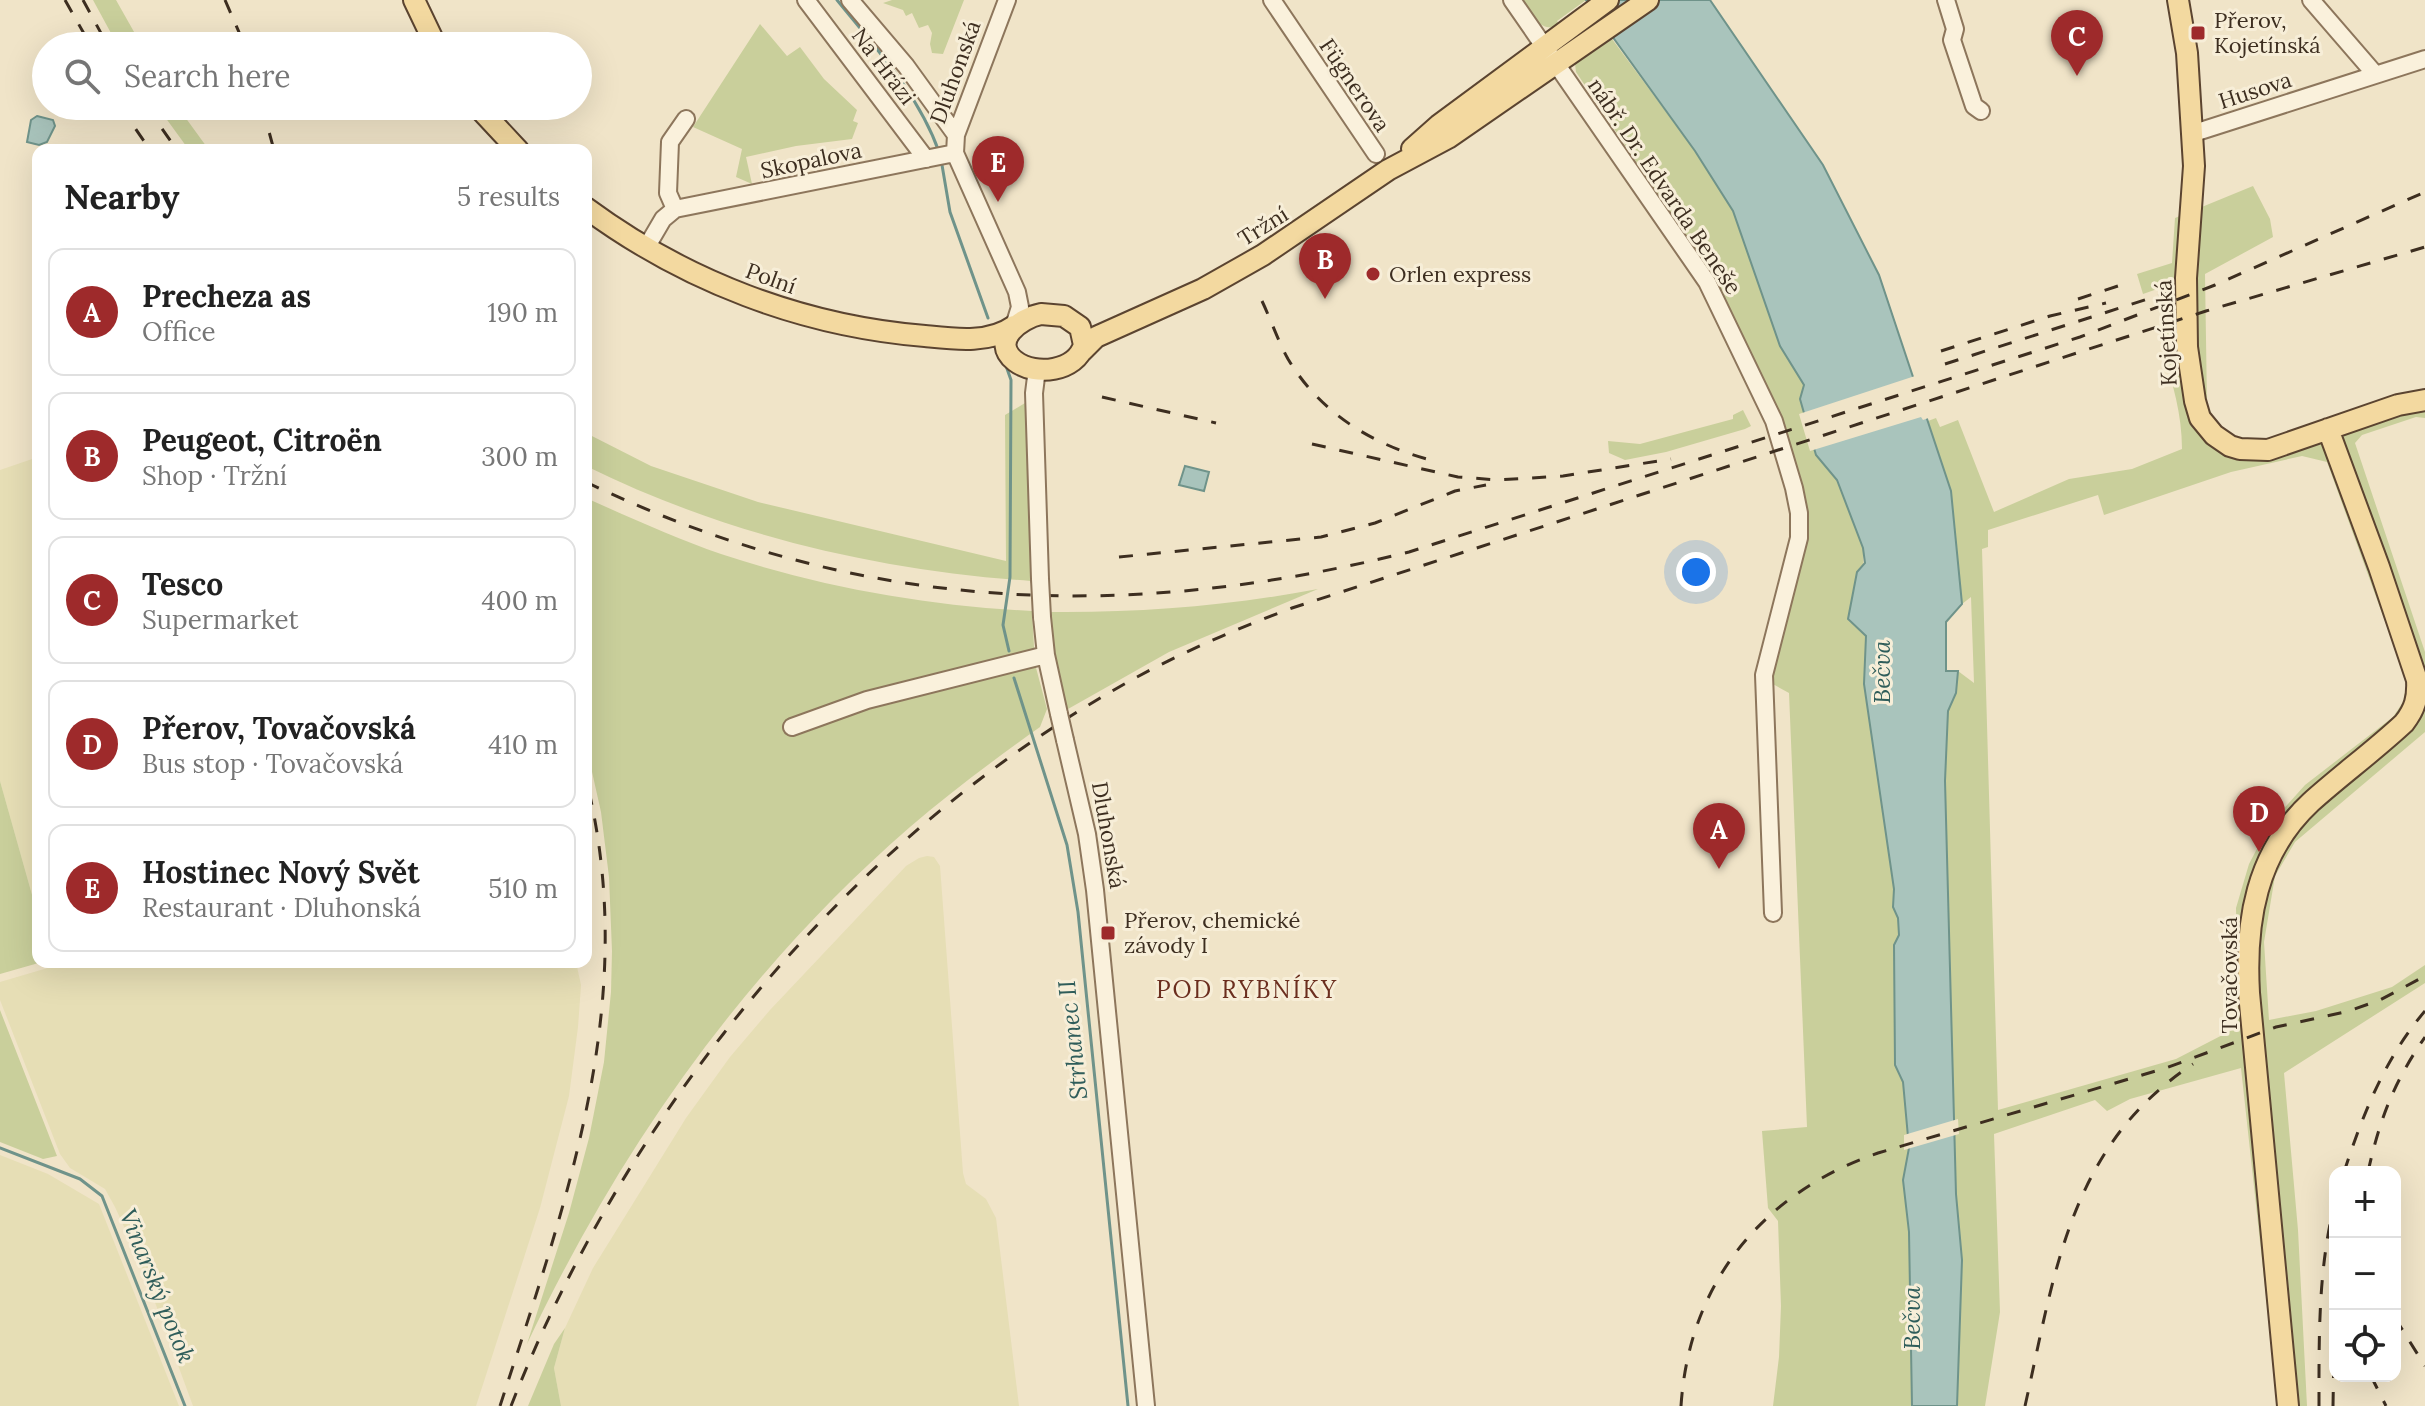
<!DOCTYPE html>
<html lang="en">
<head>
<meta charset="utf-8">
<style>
  :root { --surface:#fff; --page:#f6f6f6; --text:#222; --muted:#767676; --line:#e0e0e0; --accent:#9e2a2b }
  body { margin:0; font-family:Lora,serif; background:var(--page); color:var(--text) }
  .controls { position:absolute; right:24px; bottom:24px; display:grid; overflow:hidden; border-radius:16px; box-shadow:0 8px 32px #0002 }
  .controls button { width:72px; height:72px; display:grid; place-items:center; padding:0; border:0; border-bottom:2px solid var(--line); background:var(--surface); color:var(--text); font:40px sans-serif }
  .you { position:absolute; left:1696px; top:572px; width:28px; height:28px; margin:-20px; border:6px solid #fff; border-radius:50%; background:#1a73e8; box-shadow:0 0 0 12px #1a73e833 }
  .badge { display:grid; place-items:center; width:52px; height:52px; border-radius:50%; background:var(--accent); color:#fff; font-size:26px; font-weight:700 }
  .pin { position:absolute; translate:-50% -66px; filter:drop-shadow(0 2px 4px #0008) }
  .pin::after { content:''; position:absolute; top:42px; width:28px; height:24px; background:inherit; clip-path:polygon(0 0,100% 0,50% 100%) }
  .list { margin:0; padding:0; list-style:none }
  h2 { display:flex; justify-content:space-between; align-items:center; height:104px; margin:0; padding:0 32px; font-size:34px }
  h2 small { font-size:26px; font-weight:400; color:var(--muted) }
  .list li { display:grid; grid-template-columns:52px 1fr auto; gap:24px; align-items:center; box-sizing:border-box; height:128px; margin:0 16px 16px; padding:0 16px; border:2px solid var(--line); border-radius:16px }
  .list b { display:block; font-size:30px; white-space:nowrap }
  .list p { margin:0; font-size:26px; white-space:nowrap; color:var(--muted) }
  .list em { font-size:26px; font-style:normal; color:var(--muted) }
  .icon { flex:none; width:44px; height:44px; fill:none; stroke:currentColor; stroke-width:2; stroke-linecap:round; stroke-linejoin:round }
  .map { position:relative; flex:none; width:2425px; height:1406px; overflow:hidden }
  .search { position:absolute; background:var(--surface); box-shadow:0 8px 32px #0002; left:32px; top:32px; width:560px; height:88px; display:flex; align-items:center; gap:20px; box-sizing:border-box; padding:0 28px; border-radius:44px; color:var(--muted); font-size:30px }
  .panel { position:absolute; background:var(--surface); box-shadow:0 8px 32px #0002; left:32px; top:144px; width:560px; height:824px; border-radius:16px }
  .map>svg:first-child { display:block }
  .farmland { fill:#e6deb5 }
  .green { fill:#c9cf9b; fill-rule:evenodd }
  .water { fill:#a9c4bc; stroke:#6f938a; stroke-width:2 }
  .pier { fill:#f0e4c8 }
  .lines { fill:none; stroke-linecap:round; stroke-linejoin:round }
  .stream { stroke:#6f938a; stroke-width:3 }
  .minor-casing { stroke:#8d765c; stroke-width:20 }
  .major-casing { stroke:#5b4430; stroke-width:24 }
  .minor { stroke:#faf1dc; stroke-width:16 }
  .major { stroke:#f3d9a0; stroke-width:20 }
  .rail { stroke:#3d2e20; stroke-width:3; stroke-dasharray:14 14; stroke-linecap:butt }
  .minor-bridge-casing { stroke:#8d765c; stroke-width:20; stroke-linecap:butt }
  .minor-bridge { stroke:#faf1dc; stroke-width:16 }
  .poi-dot { fill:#9e2a2b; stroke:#f7eed8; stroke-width:3 }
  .labels { text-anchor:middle; stroke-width:6; stroke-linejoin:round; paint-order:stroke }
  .poi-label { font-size:22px; fill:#3d2e20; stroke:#f7eed8; text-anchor:start }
  .street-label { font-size:22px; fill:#3d2e20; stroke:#f7eed8 }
  .water-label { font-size:24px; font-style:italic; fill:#2f5d5a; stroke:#f7eed8 }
  .neighbourhood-label { font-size:24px; letter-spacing:2px; fill:#6b2e1e; stroke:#f7eed8 }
</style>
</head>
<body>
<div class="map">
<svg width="2425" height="1406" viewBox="0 0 2425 1406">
  <rect width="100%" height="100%" fill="#f0e4c8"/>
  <path class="farmland" d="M38,457V916L0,781V470Z
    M927,856L934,857L940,866L963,1173L966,1184L986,1199L996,1218L1019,1406H561L554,1368L565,1328L593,1268L686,1118L730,1057L770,1010L906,866L919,858Z
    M68,962H576L581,985L578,1027L569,1096L540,1208L476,1406H193L141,1264L115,1207L105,1189L70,1168L60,1154L0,1000V982Z
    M0,1155L48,1174L99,1204L179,1406H0Z"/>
  <path class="green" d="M93,0H116L142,46H118Z
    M892,0H964L943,54L932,53L930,44L932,33L928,25L919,28L912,13L906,16L903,10L883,3Z
    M1522,0H1586L1557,21L1560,26C1539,33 1532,15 1522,0Z
    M760,24L787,56L800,47L824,79L857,110L853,121L858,123L852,139L796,146L746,157L752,184L736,177L742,149L693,127Z
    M1612,39L1695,151L1733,211L1780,346L1804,385L1800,399L1816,455L1837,480L1863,548L1866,656L1864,684L1894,889L1893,907L1898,918L1899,936L1894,946L1895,1065L1903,1082L1909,1148L1903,1180L1909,1232L1912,1406H1773L1779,1357L1781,1306L1778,1221L1768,1208L1762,1131L1807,1127L1789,693L1771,683C1778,624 1806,570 1804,509L1723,300L1706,266L1576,72L1575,64L1580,55L1583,59Z
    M157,106H177L209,150H189Z
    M2253,186L2270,219L2273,237L2205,274L2207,404L2216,424L2233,438L2249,444L2270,440L2425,389V418L2416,417L2362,435L2355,443L2425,652V732L2295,842L2275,876L2264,942L2269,1020L2316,1011L2392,987L2425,965V983L2284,1073L2298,1230L2307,1406H2278L2241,1068L2130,1099L2107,1111L2095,1100L1994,1134L2000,1312L1985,1406H1957L1962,1260L1956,1194L1945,781L1948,711L1956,693L1958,671L1974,683L1971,597L1962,604L1951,491L1928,421L1936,418L1940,427L1958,420L1994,512L2069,479L2132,469L2182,449C2182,415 2173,383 2162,351L2175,345H2168L2163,287L2143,294L2137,274L2172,263L2175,218ZM2302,456L2327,462L2407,682L2403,702L2393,717L2305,785L2270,824L2249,864L2236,908L2238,1027L2176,1059L1998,1110L1982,549L1988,547V530L2098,495L2104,515L2231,472Z
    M1025,403L1031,581C876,570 726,535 586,466V433L651,466L758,502L1006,561L1005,415Z
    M1743,410L1751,426L1745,429L1666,452L1625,460L1609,453L1608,441L1640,444L1733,419V415Z
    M586,498C631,518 675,538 721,554C820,587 928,606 1032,611L1035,664L1047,709L1040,727C995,759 951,792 910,827C745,970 620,1147 527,1344L569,1213L589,1138L604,1062L611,992L612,951L609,877L601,812L586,745Z
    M1318,589L1169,652L1068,709C1052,687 1051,639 1049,612C1140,613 1228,606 1318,589Z
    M0,781L38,916V962H42L0,974Z
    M0,1010L57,1156L43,1159L0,1142Z
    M565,1328L554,1368L561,1406H528L554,1344Z"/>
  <path class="water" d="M1586,0H1710L1823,165L1879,275L1951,491L1962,604L1946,622V671H1958L1956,693L1948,711L1945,781L1956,1194L1962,1260L1957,1406H1912L1909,1232L1903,1180L1909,1148L1903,1082L1895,1065L1894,945L1899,935L1898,918L1893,907L1894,889L1864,684L1866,636L1848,619L1857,572L1865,563L1863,548L1837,480L1816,455L1800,399L1804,385L1780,346L1733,211L1695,151Z
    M37,116L53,120L55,126L47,142L39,145L27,142L31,120Z
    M1185,466L1209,472L1204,491L1179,485Z"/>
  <path class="pier" d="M1917,373L1931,417L1923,420L1921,417L1810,451L1799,414L1915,376Z
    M1958,1119L1959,1134L1904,1150V1135Z"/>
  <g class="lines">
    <path class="stream" d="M837,0C875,47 919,95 939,152
      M942,165L950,212L988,318
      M1005,363L1011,380L1010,577L1003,625L1009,651
      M1014,678L1067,845L1078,912L1128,1406
      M0,1148L80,1179L102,1196L185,1406"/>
    <g class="minor-casing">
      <path id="minor" d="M806,0L926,159
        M850,0L906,66L956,135
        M1007,0L956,135L955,153L1017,292L1020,307L1014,326
        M1272,0L1376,154
        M1512,0L1707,282L1774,421L1794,488L1799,513V538L1764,675L1773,913
        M1946,0L1955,29L1952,40L1974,106L1981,111
        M2311,0L2375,74
        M2191,134L2425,59
        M675,209L668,193L670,142L686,119
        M646,248L663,219L675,209L955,153
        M1037,369L1034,393L1040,579
        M1042,617L1046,655L1059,714
        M792,727L867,700L1046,655
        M1065,740L1087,834L1095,890L1146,1406"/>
    </g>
    <g class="major-casing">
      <path id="major" d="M414,0L436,46
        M2178,0L2187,53L2194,166L2186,278L2187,347L2195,401L2200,418L2214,435L2230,446L2240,449L2268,450L2398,405L2425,400
        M477,106L518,150
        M1412,149L1439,125L1608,0
        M586,208C685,281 802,326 925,336C954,339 989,344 1014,326
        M1041,314L1064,316L1080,327L1084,345C1076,371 1036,377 1015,361C990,341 1020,318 1041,314Z
        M1082,351L1096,337L1203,289L1263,255L1388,170L1448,138L1648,0
        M2288,1406L2249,993C2245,922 2256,853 2311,802C2341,775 2374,751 2404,723C2415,709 2418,698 2417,680L2379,567L2328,429"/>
    </g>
    <use href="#minor" class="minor"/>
    <use href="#major" class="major"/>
    <path class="rail" d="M65,0L91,46
      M83,0L108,46
      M225,0L245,46
      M120,106L150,150
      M146,106L177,150
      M262,106L274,150
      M281,106L286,118
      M2078,299L2127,283
      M1262,301C1271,320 1278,341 1288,359C1319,411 1369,443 1427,459
      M1941,351L2050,316L2106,303
      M1945,364L2182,288
      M1102,397L1216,423
      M1312,444L1458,477L1498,480L1563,476L1671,459
      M586,482C855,612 1121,624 1409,552L2080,337L2215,285L2425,192
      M1119,557L1321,537L1375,523L1455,491L1486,485
      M2344,1172C2363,1114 2385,1058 2425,1011
      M2368,1172C2380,1118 2394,1082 2425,1037
      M2395,1318L2425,1366
      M2371,1376L2386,1406
      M500,1406C567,1199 641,999 586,779
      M511,1406C629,1105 852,833 1137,677C1187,650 1239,628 1292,608L2206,311L2425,247
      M1681,1406C1689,1283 1762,1193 1878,1153L2166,1068L2276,1027L2349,1011L2380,1000L2425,976
      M2025,1406C2055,1273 2069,1146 2193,1064
      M2319,1406C2319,1337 2318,1269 2335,1202
      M2333,1406L2335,1291"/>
    <g class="minor-bridge-casing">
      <path id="minor-bridge" d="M1040,579L1042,617
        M1059,714L1065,740"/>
    </g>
    <use href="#minor-bridge" class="minor-bridge"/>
  </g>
  <g class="poi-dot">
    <rect x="2190" y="25" width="16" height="16" rx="4"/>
    <circle cx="1373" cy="274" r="8"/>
    <rect x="1100" y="925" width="16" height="16" rx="4"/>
  </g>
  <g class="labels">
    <g class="poi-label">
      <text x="2214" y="28">Přerov,<tspan x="2214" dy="25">Kojetínská</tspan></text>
      <text x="1389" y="282">Orlen express</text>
      <text x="1124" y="928">Přerov, chemické<tspan x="1124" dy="25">závody I</tspan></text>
    </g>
    <g class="street-label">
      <text transform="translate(884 66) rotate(53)" y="8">Na Hrázi</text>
      <text transform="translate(955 72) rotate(-70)" y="8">Dluhonská</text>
      <text transform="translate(1355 85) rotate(56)" y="8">Fügnerova</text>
      <text transform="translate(2255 90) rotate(-18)" y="8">Husova</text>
      <text transform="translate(811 160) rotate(-12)" y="8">Skopalova</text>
      <text transform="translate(1665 186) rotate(56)" y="8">nábř. Dr. Edvarda Beneše</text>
      <text transform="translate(1263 226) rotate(-32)" y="8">Tržní</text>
      <text transform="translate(771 278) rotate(20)" y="8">Polní</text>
      <text transform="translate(2166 333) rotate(-93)" y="8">Kojetínská</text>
      <text transform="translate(1109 835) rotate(80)" y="8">Dluhonská</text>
      <text transform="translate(2229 975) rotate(-90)" y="8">Tovačovská</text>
    </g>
    <g class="water-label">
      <text transform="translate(1882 672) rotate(-90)" y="8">Bečva</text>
      <text transform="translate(1073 1040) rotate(-96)" y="8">Strhanec II</text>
      <text transform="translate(157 1286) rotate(68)" y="8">Vinarský potok</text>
      <text transform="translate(1912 1318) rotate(-90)" y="8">Bečva</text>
    </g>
    <g class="neighbourhood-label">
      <text x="1247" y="998">POD RYBNÍKY</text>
    </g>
  </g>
</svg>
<div class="controls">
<button>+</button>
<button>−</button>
<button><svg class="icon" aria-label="locate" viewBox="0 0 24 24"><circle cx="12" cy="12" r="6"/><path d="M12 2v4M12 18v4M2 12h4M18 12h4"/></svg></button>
</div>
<div class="you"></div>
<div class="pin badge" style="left:1719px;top:869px">A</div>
<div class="pin badge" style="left:1325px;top:299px">B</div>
<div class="pin badge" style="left:2077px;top:76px">C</div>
<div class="pin badge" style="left:2259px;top:852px">D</div>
<div class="pin badge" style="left:998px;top:202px">E</div>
<div class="search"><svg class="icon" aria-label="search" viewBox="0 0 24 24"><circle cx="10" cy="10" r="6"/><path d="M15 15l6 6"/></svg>Search here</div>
<section class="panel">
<h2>Nearby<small>5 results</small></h2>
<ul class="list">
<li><span class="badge">A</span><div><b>Precheza as</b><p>Office</p></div><em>190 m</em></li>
<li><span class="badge">B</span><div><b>Peugeot, Citroën</b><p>Shop · Tržní</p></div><em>300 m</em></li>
<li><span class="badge">C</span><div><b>Tesco</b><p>Supermarket</p></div><em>400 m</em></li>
<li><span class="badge">D</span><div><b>Přerov, Tovačovská</b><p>Bus stop · Tovačovská</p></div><em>410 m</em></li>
<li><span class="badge">E</span><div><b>Hostinec Nový Svět</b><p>Restaurant · Dluhonská</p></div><em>510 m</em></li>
</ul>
</section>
</div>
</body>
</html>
